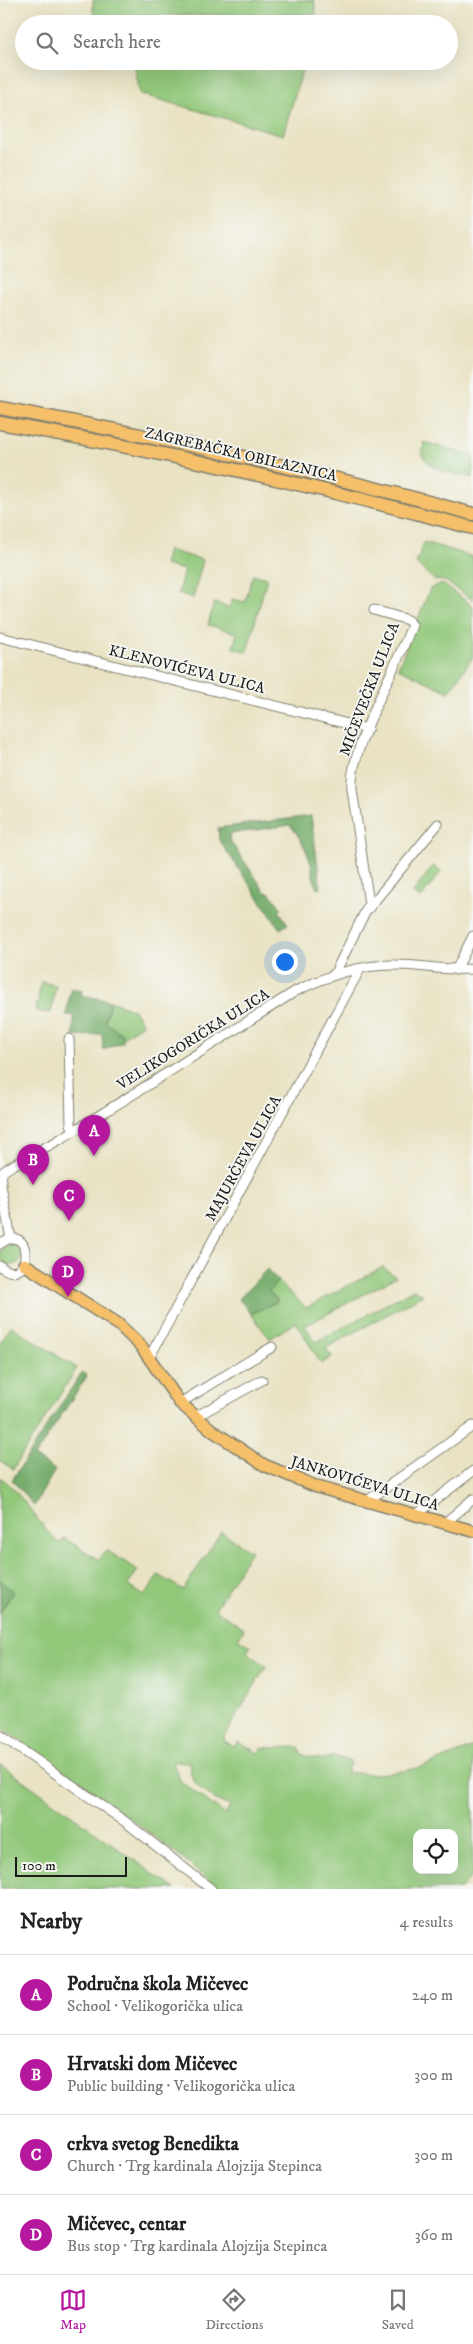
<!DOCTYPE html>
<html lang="en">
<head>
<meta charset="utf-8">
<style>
  :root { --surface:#fff; --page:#f2f2f2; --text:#222; --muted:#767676; --line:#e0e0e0; --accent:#b5179e }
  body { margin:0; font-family:"IM FELL DW Pica",serif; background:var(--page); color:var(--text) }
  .controls { position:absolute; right:15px; bottom:15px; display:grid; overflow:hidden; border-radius:10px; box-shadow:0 5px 20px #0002 }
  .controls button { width:45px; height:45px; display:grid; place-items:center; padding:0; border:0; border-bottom:1px solid var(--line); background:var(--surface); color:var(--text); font:25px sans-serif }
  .scale { position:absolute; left:15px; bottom:12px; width:112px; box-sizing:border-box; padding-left:5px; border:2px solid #1c1c1c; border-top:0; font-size:14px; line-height:18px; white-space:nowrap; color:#1c1c1c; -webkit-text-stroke:4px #f6f6f2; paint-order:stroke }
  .you { position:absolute; left:284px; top:961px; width:18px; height:18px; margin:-12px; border:4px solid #fff; border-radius:50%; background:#1a73e8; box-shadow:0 0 0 8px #1a73e833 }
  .badge { display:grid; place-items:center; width:32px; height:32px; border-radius:50%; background:var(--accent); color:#fff; font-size:16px; font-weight:700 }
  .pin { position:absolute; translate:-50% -41px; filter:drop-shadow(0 1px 2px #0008) }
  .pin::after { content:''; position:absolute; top:26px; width:18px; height:15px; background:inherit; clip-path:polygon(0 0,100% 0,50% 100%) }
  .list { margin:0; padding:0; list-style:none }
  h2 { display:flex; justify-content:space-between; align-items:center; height:65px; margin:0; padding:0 20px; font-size:21px }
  h2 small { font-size:16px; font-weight:400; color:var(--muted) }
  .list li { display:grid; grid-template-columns:32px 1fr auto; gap:15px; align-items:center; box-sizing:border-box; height:80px; padding:0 20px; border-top:1px solid var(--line) }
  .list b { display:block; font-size:19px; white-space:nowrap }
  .list p { margin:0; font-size:16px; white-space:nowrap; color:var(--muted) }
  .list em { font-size:16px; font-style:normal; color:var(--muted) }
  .icon { flex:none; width:28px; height:28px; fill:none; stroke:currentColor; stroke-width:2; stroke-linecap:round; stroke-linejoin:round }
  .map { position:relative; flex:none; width:473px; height:1889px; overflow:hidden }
  .search { position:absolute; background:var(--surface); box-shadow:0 5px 20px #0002; left:15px; right:15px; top:15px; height:55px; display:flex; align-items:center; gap:12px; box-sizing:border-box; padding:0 18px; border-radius:28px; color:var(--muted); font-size:19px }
  .sheet { height:385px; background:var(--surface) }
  nav { display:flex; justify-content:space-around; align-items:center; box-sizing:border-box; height:70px; border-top:1px solid var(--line); background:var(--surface); font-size:14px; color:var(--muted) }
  nav a { display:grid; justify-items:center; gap:2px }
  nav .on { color:var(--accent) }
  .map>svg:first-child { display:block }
  .green { fill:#92c87a; stroke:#57724b; fill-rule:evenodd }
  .forest { fill:#75ac6a; stroke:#486443 }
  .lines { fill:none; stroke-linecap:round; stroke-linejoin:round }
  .minor-casing { stroke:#828070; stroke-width:11 }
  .major-casing { stroke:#828070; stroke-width:14 }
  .highway-casing { stroke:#828070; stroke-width:15 }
  .minor { stroke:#fff; stroke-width:9 }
  .major { stroke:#f6c06b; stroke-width:11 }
  .highway { stroke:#f6c06b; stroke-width:12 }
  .labels { text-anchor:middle; stroke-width:4; stroke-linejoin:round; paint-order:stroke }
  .street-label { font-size:15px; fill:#1c1c1c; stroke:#f6f6f2 }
</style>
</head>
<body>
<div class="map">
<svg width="473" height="1889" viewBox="0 0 473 1889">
  <rect width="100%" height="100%" fill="#f6f6f2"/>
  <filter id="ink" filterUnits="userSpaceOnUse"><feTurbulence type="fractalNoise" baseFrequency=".02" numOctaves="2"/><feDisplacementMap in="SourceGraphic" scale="10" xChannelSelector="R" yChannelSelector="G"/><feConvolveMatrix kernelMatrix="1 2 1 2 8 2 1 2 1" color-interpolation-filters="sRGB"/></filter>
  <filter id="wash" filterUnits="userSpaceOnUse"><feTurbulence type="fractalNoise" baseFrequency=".0096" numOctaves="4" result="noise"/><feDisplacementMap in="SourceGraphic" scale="20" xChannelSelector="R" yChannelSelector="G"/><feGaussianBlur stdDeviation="1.12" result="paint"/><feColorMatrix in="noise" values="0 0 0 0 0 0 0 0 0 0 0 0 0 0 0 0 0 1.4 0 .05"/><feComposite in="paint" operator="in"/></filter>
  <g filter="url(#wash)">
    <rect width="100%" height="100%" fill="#e9e3c4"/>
    <path class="green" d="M93,0H314L316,14L119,16V24H98L93,11Z
      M134,63L303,68L283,135L140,94Z
      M424,442L473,456V478C456,474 430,472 422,454Z
      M424,542L473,557V600L445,581L434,580L416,563Z
      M168,550L203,560L193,598L178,593L184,570L164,565Z
      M253,575L267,578L247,652L233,648L237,633L208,625L214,603L229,608L232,599L245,602Z
      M440,584L444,585L473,606V657L449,692L398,668L430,589Z
      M433,866L441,872L421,898L413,893Z
      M41,982L56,985L51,1013L36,1011Z
      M110,1001L134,1010L143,1024L124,1036L105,1022Z
      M0 1254a11 11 0 1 1 22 0a11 11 0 1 1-22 0Z
      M383,1267L396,1277L305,1326L316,1342L414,1289L423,1295L326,1348L332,1357L321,1364L296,1322L270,1339L251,1314L278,1301L269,1291L278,1281L306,1308Z
      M11,1326L77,1368L13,1469L0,1461V1343Z
      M0,1477C22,1492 37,1524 60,1544L64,1538L99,1560L106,1550L138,1570L128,1585L144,1596L159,1575L183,1590L221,1532L251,1551L215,1609L244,1629L238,1639L251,1646L247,1652L266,1666L224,1737L225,1741L234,1747L238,1742L258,1753L261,1748L299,1747L301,1754C313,1759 322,1761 334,1756L351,1762L346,1772C398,1778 426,1767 473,1747V1874L461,1889H219C150,1830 75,1777 0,1727V1613L13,1592L0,1580ZM172,1761L191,1762C186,1785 211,1799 230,1806L226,1815L181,1782ZM417,1833H454V1870H417Z
      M0,1764L175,1889H0Z"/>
    <path class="forest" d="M311,816L321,888H317C313,880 313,873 311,864C306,849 301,838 290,825L230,834L229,839L266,893L269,892L282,909L279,911L288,924L280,929L219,840L218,828Z
      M71,988L82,991L81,995L110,1001L105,1022L124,1036L123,1042L103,1050L102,1034L73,1037L74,1016L66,1015Z
      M267,1269L278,1281L269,1291L278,1301L251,1314L239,1299Z
      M82,1372L87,1376L34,1457L55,1470L34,1506L12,1480Z
      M0,1580L13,1592L0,1613Z"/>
  </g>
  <g filter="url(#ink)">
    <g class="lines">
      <g class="minor-casing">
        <path id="minor" d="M0,637L368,729
          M368,909L438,824
          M456,970L473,936
          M334,975L369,904L352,789C348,751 398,665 412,625L408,620L374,610
          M69,1039L71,1124L74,1131
          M2,1173C6,1167 47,1147 57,1141C138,1093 216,1041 296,991C326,976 361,964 396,965C422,965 447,971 473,969
          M2,1173L1,1185L11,1239
          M0,1244C34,1218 33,1292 0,1266
          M149,1358L360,969
          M180,1403L272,1347
          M195,1417L262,1380
          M367,1501L473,1426
          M416,1515L473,1471
          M445,1523L473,1499
          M0,1735L127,1823L211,1889"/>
      </g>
      <g class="major-casing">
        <path id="major" d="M24,1264L118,1324L141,1346L180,1403L213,1431L264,1465L317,1487L473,1531"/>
      </g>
      <g class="highway-casing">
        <path id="highway" d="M0,408C159,437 317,471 473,514
          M0,423C159,451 317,486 473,528"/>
      </g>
      <use href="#minor" class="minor"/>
      <use href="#major" class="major"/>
      <use href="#highway" class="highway"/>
    </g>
  </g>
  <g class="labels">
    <g class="street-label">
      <text transform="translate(241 454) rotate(13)" y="5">ZAGREBAČKA OBILAZNICA</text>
      <text transform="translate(187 669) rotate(14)" y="5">KLENOVIĆEVA ULICA</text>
      <text transform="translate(369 689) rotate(-69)" y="5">MIČEVEČKA ULICA</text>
      <text transform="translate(193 1039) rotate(-32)" y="5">VELIKOGORIČKA ULICA</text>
      <text transform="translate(243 1158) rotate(-61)" y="5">MAJURČEVA ULICA</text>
      <text transform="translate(365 1483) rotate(17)" y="5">JANKOVIĆEVA ULICA</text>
    </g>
  </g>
</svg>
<div class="controls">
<button><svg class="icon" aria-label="locate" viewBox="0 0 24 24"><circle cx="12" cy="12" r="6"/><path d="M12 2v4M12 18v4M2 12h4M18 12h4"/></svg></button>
</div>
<div class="scale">100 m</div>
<div class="you"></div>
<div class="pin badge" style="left:94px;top:1156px">A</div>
<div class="pin badge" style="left:33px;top:1185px">B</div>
<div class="pin badge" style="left:69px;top:1221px">C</div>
<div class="pin badge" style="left:68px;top:1297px">D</div>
<div class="search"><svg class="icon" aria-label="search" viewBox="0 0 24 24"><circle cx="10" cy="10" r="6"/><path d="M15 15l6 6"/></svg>Search here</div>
</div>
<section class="sheet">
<h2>Nearby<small>4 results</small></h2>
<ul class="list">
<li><span class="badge">A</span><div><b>Područna škola Mičevec</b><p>School · Velikogorička ulica</p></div><em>240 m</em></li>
<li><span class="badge">B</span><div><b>Hrvatski dom Mičevec</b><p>Public building · Velikogorička ulica</p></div><em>300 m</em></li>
<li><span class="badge">C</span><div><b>crkva svetog Benedikta</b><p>Church · Trg kardinala Alojzija Stepinca</p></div><em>300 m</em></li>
<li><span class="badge">D</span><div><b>Mičevec, centar</b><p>Bus stop · Trg kardinala Alojzija Stepinca</p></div><em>360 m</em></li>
</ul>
</section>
<nav>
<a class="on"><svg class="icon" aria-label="map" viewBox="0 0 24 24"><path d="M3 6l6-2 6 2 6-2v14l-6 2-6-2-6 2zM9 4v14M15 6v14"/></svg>Map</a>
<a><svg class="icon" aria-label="directions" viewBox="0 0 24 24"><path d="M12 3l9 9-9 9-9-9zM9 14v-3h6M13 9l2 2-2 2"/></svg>Directions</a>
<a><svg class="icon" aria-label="saved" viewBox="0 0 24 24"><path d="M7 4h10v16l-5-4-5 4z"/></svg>Saved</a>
</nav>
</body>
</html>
